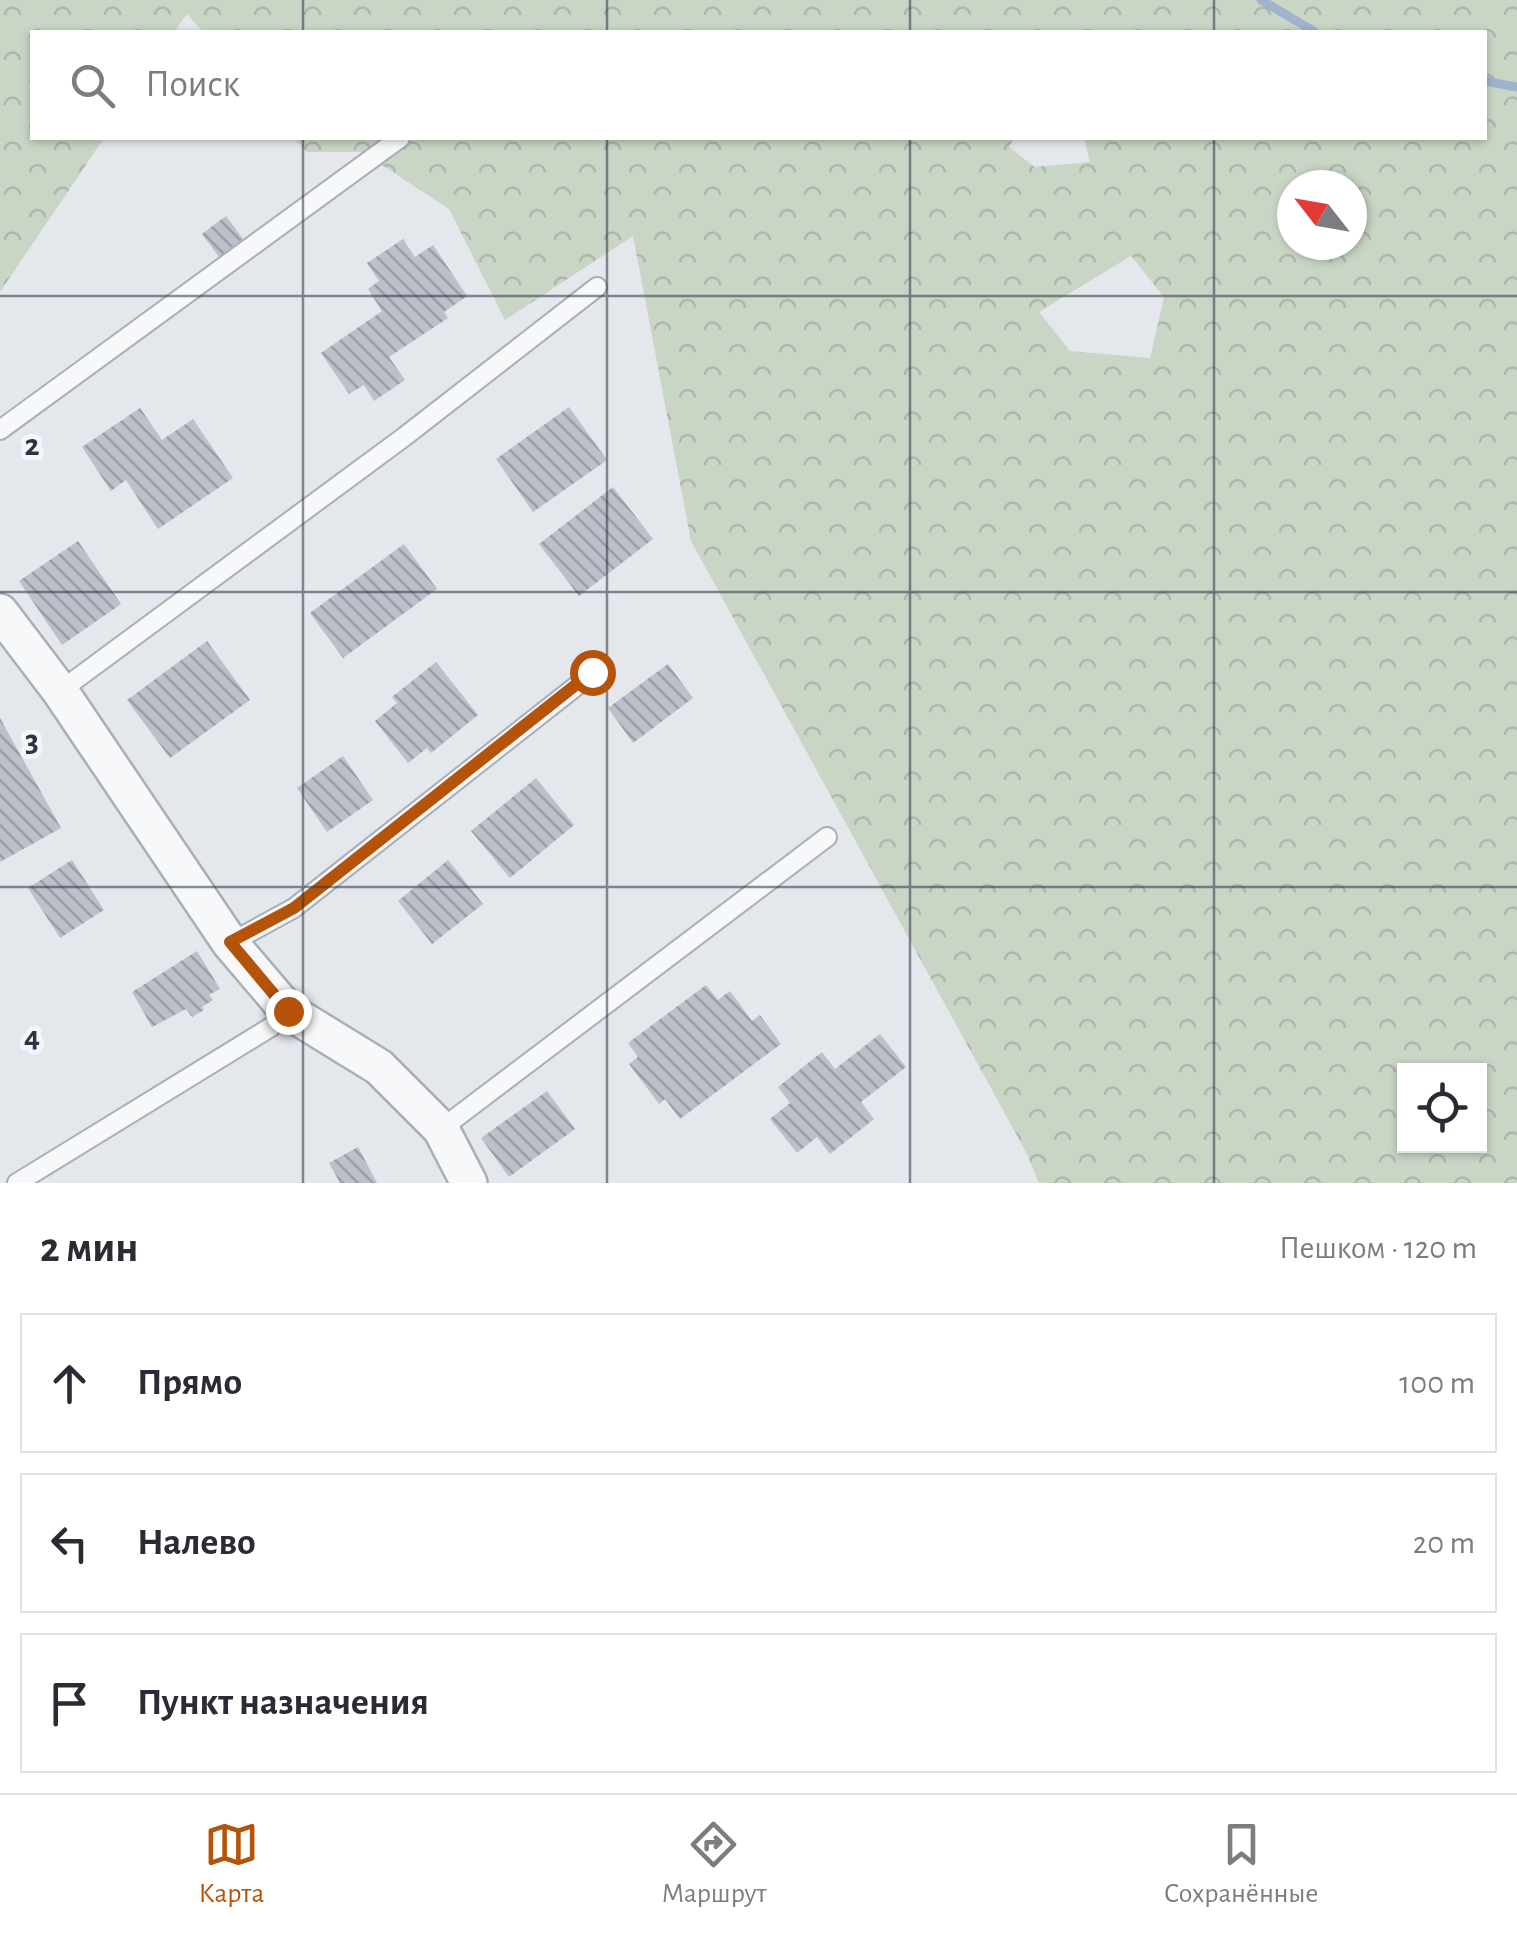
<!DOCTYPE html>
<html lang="ru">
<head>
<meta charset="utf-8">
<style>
  :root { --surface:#fff; --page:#f2f2f3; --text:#2b2b33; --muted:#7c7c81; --line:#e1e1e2; --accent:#b45309 }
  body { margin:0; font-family:"Alegreya Sans",sans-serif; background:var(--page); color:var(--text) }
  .controls { position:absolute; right:30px; bottom:30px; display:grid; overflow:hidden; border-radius:0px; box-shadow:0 2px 8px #0004 }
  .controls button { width:90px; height:90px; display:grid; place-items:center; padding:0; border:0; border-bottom:2px solid var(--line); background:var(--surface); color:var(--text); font:50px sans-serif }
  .compass { position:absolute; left:1277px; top:170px; width:90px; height:90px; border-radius:50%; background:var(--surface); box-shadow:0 2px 8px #0004; rotate:301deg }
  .stop { position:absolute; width:30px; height:30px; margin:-22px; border:8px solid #b45309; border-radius:50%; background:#fff }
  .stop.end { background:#b45309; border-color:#fff; box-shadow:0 2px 10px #0008 }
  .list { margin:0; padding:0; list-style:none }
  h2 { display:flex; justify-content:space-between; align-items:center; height:130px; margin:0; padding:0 40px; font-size:42px }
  h2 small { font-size:32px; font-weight:400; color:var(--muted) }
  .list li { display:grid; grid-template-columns:65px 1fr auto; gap:30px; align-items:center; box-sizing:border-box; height:140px; margin:0 20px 20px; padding:0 20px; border:2px solid var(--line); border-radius:0px }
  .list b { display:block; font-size:38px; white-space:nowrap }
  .list em { font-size:32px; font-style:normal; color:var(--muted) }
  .icon { flex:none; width:55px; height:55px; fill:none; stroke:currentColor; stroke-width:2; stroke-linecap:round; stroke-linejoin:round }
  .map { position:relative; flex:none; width:1517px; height:1183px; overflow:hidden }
  .search { position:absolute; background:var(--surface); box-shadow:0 2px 8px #0004; left:30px; right:30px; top:30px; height:110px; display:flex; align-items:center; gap:25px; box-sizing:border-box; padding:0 35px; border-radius:0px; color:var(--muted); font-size:38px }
  .sheet { height:610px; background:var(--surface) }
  nav { display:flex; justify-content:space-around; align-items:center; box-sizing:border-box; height:140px; border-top:2px solid var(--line); background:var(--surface); font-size:28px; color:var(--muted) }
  nav a { display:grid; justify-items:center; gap:5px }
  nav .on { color:var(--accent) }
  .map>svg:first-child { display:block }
  .forest { fill:url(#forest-crowns); fill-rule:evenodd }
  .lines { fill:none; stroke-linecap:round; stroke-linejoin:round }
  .stream { stroke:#9fb4cc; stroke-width:9 }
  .building { fill:url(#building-back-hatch) }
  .lane-casing { stroke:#a9aeb7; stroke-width:22 }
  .street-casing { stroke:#a9aeb7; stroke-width:40 }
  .lane { stroke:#f7f8fa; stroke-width:18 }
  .street { stroke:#f7f8fa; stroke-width:35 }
  .route { stroke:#b45309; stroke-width:12 }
  .grid { fill:none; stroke:#2b3445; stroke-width:2.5; stroke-opacity:0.55 }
  .grid-label { font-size:32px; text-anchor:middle; font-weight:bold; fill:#2b3445; stroke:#f4f6f9; stroke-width:10; stroke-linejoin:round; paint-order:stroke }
</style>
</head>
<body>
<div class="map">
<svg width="1517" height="1183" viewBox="0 0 1517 1183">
  <defs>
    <pattern id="forest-crowns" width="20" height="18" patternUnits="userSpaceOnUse" patternTransform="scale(2.5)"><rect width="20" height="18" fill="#c9d6c5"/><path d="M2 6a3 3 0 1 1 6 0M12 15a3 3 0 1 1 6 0" fill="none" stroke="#adb8ab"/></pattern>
    <pattern id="building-back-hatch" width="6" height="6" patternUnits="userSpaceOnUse" patternTransform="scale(2.5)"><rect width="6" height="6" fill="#bbc0ca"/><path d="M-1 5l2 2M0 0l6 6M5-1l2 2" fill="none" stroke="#989da6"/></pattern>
  </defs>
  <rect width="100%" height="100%" fill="#e4e7ec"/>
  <path class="forest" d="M0,0H1517V1183H1039L1027,1154L691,541L633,236L505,320L449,209L362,152H307L294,138H1014L1009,147L1035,167L1090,162L1084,138H1484V32H203L187,14L174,32H32V138H104L0,292ZM1292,185H1352V245H1292ZM1131,256L1164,297L1150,358L1070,351L1039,312ZM1404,1070H1480V1146H1404Z"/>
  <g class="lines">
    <path class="stream" d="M1261,0L1315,32
      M1484,81L1517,87"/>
  </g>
  <path class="building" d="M226,216L243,239L219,257L202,234Z
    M403,239L415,257L433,245L467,296L444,312L448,318L389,357L405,380L374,401L364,385L349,394L321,353L382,311L368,289L379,281L367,263Z
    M569,407L607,460L533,512L496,459Z
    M140,408L162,440L193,419L233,478L158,529L126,480L111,491L82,447Z
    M613,487L653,539L579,596L539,544Z
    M78,541L121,604L62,645L19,581Z
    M404,544L437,589L343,658L310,613Z
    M207,641L250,700L170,758L127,700Z
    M436,662L478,715L431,753L427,748L408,763L375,721L397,703L392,697Z
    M668,664L693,698L633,743L608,708Z
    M0,718L61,828L0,862Z
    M343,756L373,800L327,832L297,788Z
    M536,778L574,825L510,878L471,831Z
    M72,860L104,910L60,938L28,888Z
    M448,860L483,904L432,944L398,901Z
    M197,951L220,989L209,995L213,1000L202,1007L204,1010L192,1017L186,1009L152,1027L132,992Z
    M706,985L718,1000L730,991L752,1021L760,1015L781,1044L680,1119L665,1099L659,1104L629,1064L638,1057L628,1043Z
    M880,1034L906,1067L861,1102L874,1119L830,1154L817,1137L797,1153L770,1119L790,1103L778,1087L822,1052L835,1069Z
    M547,1091L575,1129L509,1177L481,1138Z
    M358,1147L377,1183H340L329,1163Z"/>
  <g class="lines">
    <g class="lane-casing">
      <path id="lane" d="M0,430L400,138
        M60,691L404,437L597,287
        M230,943L294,908L593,673
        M441,1129L827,837
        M17,1183L271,1027L288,1011"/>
    </g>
    <g class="street-casing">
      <path id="street" d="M0,612L60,691L230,943L288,1011L379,1067L441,1129L469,1183"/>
    </g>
    <use href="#lane" class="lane"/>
    <use href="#street" class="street"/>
  </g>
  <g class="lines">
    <path class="route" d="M288,1011L230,942L294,908L592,672"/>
  </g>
  <path class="grid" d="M303,0V32M607,0V32M910,0V32M1214,0V32M303,138V1183M607,138V1183M910,138V1183M1214,138V1183M0,296H1517M0,592H1517M0,887H1517"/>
  <g class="grid-label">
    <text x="32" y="455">2</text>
    <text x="32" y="751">3</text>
    <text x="32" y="1047">4</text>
  </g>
</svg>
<div class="controls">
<button><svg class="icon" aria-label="locate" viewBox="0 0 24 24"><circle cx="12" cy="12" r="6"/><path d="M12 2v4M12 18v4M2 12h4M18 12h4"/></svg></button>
</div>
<svg class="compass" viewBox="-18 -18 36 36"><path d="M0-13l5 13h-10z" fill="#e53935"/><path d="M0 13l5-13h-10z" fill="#7c7c81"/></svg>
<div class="stop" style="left:592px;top:672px"></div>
<div class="stop end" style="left:288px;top:1011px"></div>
<div class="search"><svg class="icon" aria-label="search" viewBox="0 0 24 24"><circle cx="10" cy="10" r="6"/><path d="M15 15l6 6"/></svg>Поиск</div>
</div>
<section class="sheet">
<h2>2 мин<small>Пешком · 120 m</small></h2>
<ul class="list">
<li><svg class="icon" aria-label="ahead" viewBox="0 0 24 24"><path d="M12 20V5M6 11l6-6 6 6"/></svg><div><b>Прямо</b></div><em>100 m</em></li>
<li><svg class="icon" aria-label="left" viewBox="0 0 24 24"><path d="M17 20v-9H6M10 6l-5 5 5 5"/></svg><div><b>Налево</b></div><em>20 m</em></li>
<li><svg class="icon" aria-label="arrive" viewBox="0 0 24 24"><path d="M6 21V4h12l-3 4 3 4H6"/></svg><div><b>Пункт назначения</b></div></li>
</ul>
</section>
<nav>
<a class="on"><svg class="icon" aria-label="map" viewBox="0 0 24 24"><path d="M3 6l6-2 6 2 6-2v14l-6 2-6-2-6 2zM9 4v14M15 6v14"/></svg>Карта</a>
<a><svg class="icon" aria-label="directions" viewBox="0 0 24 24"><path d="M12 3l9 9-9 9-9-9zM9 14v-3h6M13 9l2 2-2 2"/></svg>Маршрут</a>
<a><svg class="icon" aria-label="saved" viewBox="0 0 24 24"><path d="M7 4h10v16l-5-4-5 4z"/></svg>Сохранённые</a>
</nav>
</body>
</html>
